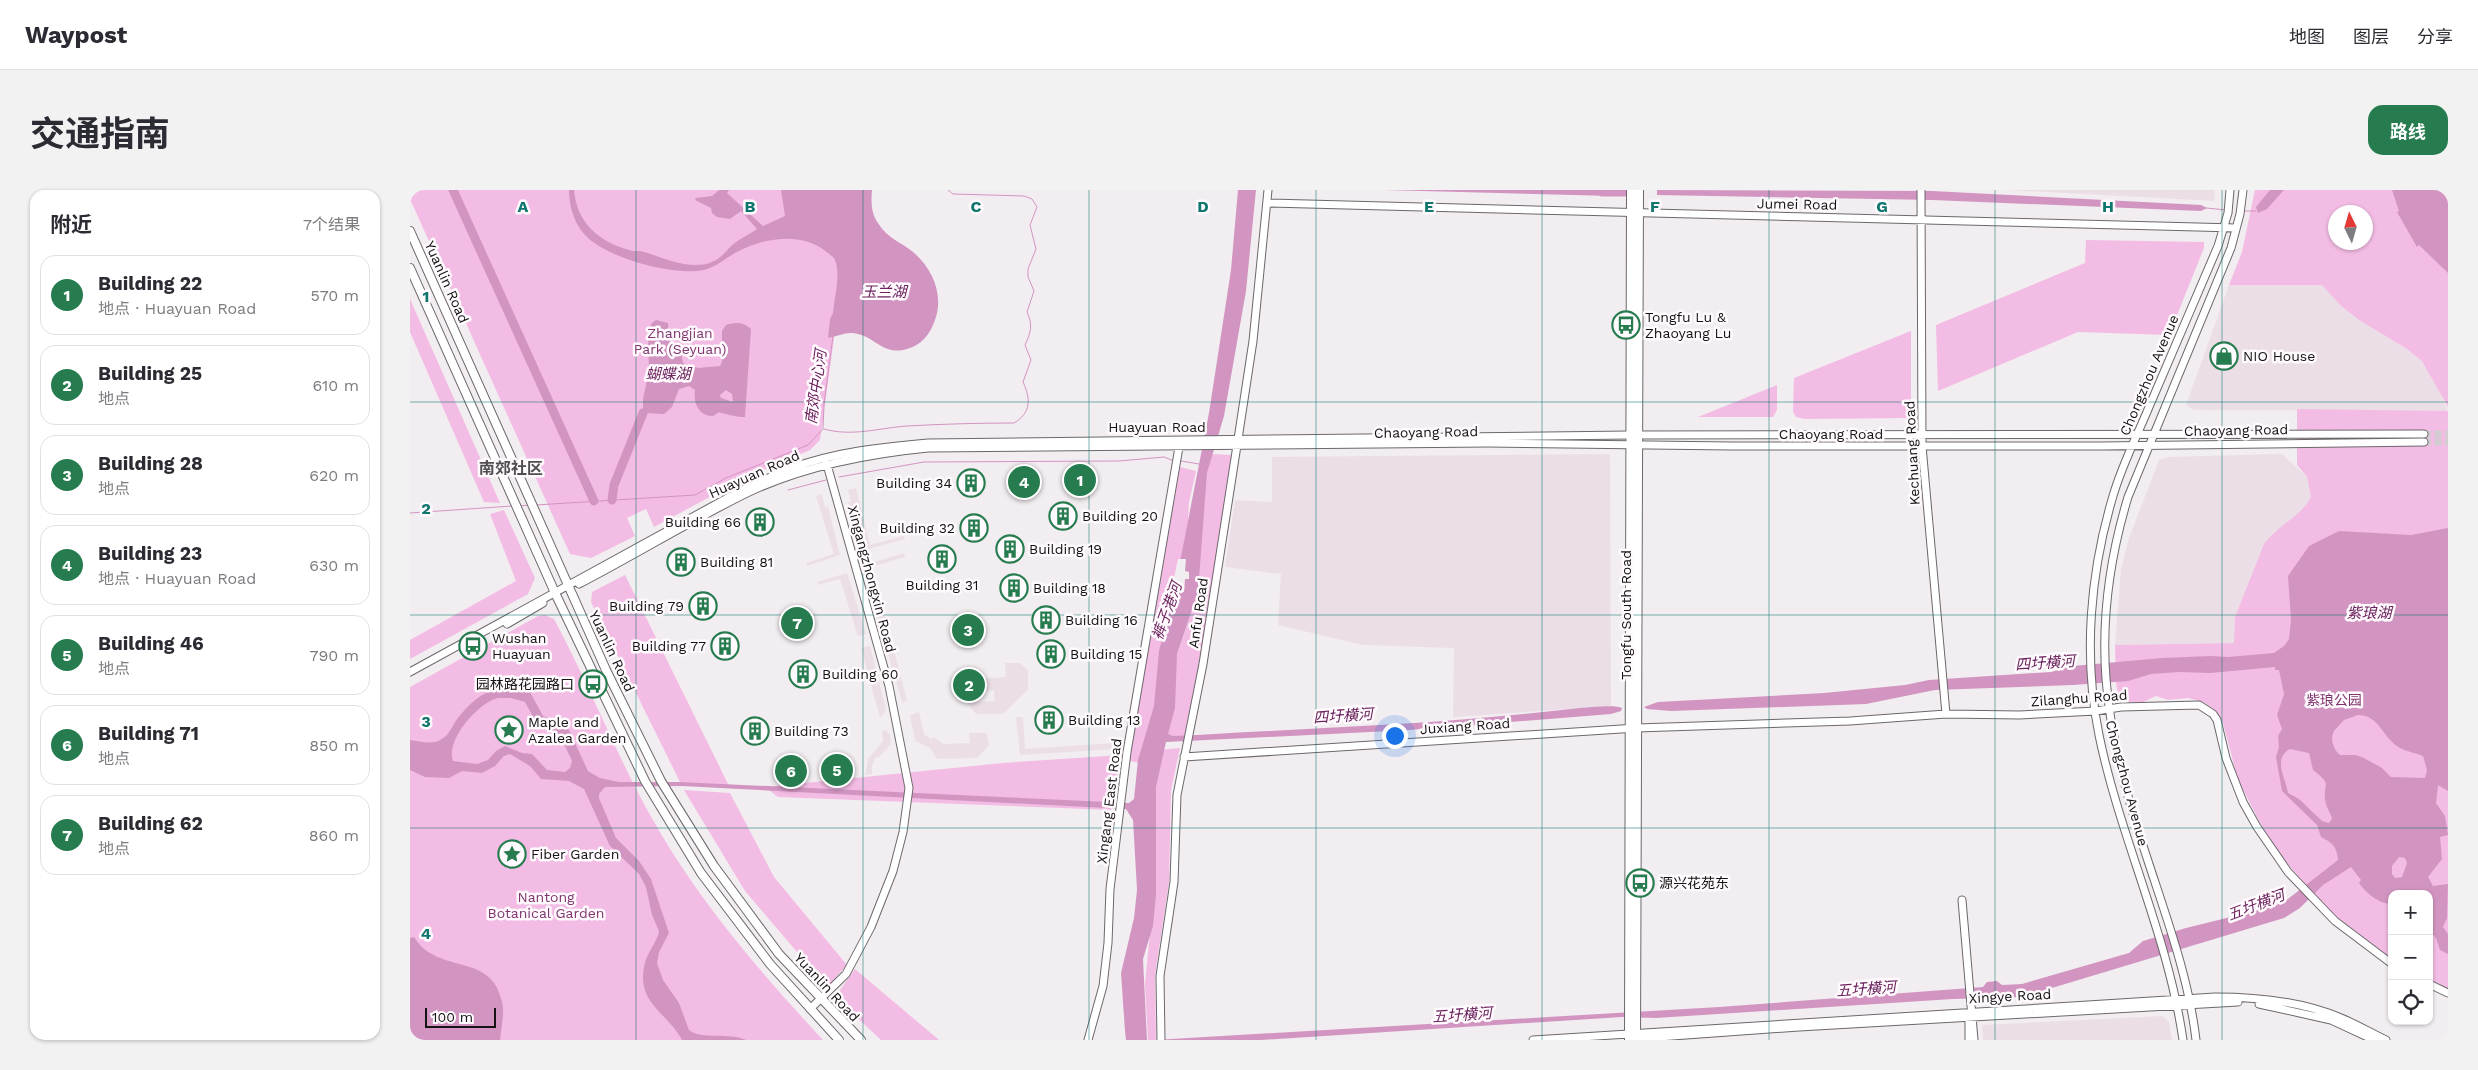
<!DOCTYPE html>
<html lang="zh">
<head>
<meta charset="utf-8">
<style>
  :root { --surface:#fff; --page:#f2f2f3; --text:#2b2b33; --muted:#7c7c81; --line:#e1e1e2; --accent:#267c4f }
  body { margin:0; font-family:"Work Sans","Noto Sans SC",sans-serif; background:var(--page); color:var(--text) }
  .controls { position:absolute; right:15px; bottom:15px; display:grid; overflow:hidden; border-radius:10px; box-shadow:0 1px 4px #0004 }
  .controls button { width:45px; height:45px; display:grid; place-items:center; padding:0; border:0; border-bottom:1px solid var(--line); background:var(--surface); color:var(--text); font:25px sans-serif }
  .compass { position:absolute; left:1918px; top:15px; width:45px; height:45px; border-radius:50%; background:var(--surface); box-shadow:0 1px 4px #0004; rotate:355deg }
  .scale { position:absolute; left:15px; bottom:12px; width:71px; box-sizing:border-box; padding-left:5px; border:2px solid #141213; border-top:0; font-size:14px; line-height:18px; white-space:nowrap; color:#141213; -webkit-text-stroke:4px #fffafd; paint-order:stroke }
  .you { position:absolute; left:984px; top:545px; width:18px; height:18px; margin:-12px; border:4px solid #fff; border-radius:50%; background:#1a73e8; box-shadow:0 0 0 8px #1a73e833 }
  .badge { display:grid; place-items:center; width:32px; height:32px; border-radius:50%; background:var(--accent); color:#fff; font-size:16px; font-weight:700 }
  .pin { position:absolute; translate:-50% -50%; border:2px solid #fff; box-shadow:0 1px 5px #0006 }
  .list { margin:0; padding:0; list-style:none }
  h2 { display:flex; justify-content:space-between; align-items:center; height:65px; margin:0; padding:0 20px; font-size:21px }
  h2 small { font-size:16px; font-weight:400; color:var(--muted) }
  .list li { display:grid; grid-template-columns:32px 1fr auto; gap:15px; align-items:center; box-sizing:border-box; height:80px; margin:0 10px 10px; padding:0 10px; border:1px solid var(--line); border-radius:15px }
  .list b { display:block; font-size:19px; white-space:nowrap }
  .list p { margin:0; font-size:16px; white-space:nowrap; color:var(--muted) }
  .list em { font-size:16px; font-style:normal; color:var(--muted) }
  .icon { flex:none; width:28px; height:28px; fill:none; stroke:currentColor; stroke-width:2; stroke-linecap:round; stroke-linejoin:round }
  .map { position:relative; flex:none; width:2038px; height:850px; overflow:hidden; border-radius:15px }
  header { display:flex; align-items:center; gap:30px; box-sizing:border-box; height:70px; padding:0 25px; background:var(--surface); border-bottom:1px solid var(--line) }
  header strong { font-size:24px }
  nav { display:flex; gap:28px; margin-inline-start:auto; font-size:18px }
  .intro { display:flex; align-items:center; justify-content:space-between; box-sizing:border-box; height:120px; padding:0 30px }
  h1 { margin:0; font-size:35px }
  .button { padding:12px 22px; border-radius:15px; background:var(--accent); color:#fff; font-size:18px; font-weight:700 }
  main { display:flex; gap:30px; padding:0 30px }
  aside { flex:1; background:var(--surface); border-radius:15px; box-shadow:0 1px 4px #0004 }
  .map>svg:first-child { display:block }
  .built { fill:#ebdee7 }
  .green { fill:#f3bce4; fill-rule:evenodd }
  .water { fill:#d295c2; fill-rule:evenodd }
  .pier { fill:#f2edf0 }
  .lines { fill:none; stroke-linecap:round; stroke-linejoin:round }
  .stream { stroke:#d295c2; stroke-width:1 }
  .river { stroke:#d295c2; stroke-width:9 }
  .secondary-tunnel { stroke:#d1cccf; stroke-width:7; stroke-dasharray:7 3.5; stroke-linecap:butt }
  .secondary-casing { stroke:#6c686b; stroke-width:9 }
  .primary-casing { stroke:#6c686b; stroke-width:10 }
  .secondary { stroke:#fff; stroke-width:7 }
  .primary { stroke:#fff; stroke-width:8 }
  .grid { fill:none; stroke:#0f766e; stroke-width:1; stroke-opacity:0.55 }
  .labels { text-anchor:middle; stroke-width:5; stroke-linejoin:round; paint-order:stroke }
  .street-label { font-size:14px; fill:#141213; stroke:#fffafd }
  .poi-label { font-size:14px; fill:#141213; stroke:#fffafd; text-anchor:start }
  .park-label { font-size:14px; fill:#7f366f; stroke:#fffafd }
  .water-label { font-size:15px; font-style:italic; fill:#6b235d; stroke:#fffafd }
  .quarter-label { font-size:16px; font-weight:bold; fill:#514d50; stroke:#fffafd }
  .grid-label { font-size:16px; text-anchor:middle; font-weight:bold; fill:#0f766e; stroke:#fffafd; stroke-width:5; stroke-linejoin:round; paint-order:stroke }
</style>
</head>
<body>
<header>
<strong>Waypost</strong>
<nav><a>地图</a><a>图层</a><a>分享</a></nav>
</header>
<div class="intro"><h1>交通指南</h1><a class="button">路线</a></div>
<main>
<aside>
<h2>附近<small>7个结果</small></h2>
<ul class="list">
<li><span class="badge">1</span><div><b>Building 22</b><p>地点 · Huayuan Road</p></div><em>570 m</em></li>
<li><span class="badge">2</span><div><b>Building 25</b><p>地点</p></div><em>610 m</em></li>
<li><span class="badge">3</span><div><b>Building 28</b><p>地点</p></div><em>620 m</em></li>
<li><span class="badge">4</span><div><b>Building 23</b><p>地点 · Huayuan Road</p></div><em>630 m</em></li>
<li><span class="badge">5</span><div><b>Building 46</b><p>地点</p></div><em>790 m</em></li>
<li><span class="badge">6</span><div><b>Building 71</b><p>地点</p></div><em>850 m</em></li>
<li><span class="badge">7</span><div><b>Building 62</b><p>地点</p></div><em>860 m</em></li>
</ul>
</aside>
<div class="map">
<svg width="2038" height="850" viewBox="0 0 2038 850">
  <rect width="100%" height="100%" fill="#f2edf0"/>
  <path class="built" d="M1597,0H1805L1804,11Z
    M1895,94L1912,95L1930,115L1949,130L1997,159L2012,171L2027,195L2038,221L1784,220L1776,215L1819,95Z
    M1200,264L1201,516L1043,527L1044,458L953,455L868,435L871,384L815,377L825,310L862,312V267Z
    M1872,264L1897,287L1901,307L1889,325L1861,344L1825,427V453L1705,455L1711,379L1719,348L1749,270L1758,267Z
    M446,298L460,355L494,346L495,349L451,361L438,312L441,311L438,300Z
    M412,304L415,318L418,317L430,365L397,376L396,373L424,364L406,306Z
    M494,363L495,367L461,377L478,438L471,441L454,375Z
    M437,383L456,444L448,446L430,389L408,395L407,392Z
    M480,447L484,461L497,511L492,512L474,449Z
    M460,456L476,520L470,528L451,458Z
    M595,473H609L618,480V499L593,524H566L554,509L562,508L563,512L585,511L584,500L566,502L565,489L596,487Z
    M509,522L514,544L521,549L524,547L533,554L560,553L559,543H577L579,555L567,568L527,569L520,558L505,551L500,525Z
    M606,527H613L615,559L704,553L705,559L610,565Z
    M475,540L480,544L481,554L468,568L466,567L462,576V584L455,585L458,569L473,551L472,541Z
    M1753,826L1759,832L1762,850H1573L1572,835Z"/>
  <path class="green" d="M0,0H383L436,61L410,250L400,260L333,289L244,337L236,319L217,328L225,346L181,368L160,364L0,9Z
    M1845,0H2038V217L2012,171L1997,159L1949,130L1930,115L1912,95H1819L1832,62ZM1926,22H1956V52H1926Z
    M1676,50L1794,52V58L1759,145L1668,142L1528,201L1526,135L1675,73Z
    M0,109L90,313L74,312L0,142Z
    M1501,141V224L1498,228L1394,229L1386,227L1383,222L1384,188Z
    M1367,195V220L1363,227H1288Z
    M1887,219L2038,221V798L2019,790V704H1982V769L1927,727L1892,691L1872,667L1855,642L1828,590L1813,533L1806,521L1793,512L1778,508L1758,510L1746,506L1733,512H1710L1706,494L1705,455L1824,453L1825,427L1854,354C1867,335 1890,328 1901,307L1897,287L1887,275Z
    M802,264L822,265L789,473L774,548L753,549L767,464L788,402L793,315L797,283Z
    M770,277L786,281L779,312L776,369L748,510L733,573L718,571L749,384Z
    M94,320L125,388L118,404L0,469V450L106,391L80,324Z
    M215,385L320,598L271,594L181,412L182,402Z
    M135,425L144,429C178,492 204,560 239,623C285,707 348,780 413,850H0V497L128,426Z
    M770,558L761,600L759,692L745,785L746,850H738L735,794L742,723L740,617L750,560Z
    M711,565L701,620L368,607L355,597L593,573Z
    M274,600L320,603L364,687L437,775L417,797L335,701Z
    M445,779L529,850H471L425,807Z"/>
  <path class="water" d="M159,0H164C167,33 188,51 219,60C224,62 229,60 234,62C255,68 282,82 304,71C311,68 316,61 321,56C329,49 338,45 347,39L331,21L320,29L307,27L302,23L301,18L285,10L286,8L302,6L309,0H319L317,3L353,36L375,26L371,0H462C461,12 461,23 468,33C477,48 491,52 503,62C523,79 534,105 525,130C520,144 512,155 497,159C474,166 466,148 448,144C437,141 429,146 418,148L420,129L423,123C424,108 431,85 425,70C423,66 418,63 414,60C391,42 355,48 331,60C319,65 307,77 294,80C264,86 201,69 178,48C165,36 159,18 159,0Z
    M828,0H846L836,101L814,226L797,283L788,402L767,464L765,518L758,544L763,546L787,545C902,538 1018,535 1133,522C1148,521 1202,513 1212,518L1211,521L1201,524L1000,540L756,552L746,597V705L743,736L733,769L737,850H716L715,841L711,783L724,728L727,700L723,630L716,619L272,596L195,597L189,604V608L206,648L229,671L241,689L259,743L249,762L247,773L253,790L269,813L279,840C291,850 320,842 336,850H272C258,823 227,814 234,777C236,763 247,753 249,741L242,725L236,697L229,684L200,656L174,599L159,591L131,589L120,576L100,564L94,566L85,576L72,583L52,581L39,588L15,587L0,580V550C10,551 21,555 30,550C38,546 41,539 45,532C64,506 87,489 120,502L133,526L151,533L159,540L178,581L190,588L209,592H269L719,613L724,609L728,570L744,516L749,461L764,403L799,223L821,80ZM88,508H101L115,512L128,536L150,545L162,571L160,578L155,582L137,580L122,564L112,563L95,556L86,561L78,570L67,574L43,571C35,550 69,512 88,508Z
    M974,0H1203V6Z
    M1247,0L1522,1L1791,15L1797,18L1791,21L1522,10L1247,5Z
    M1860,0H1874L1857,19L1848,23L1846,17Z
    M1982,0H2038V83L2009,55L2007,57L1987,22L1989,21Z
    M246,130L258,133L259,151L262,156L270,158L273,173L288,178L310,176L312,172V141L316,135C326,132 333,132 341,139L335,227C326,227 320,225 312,223C306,221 308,225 302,226C288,226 283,211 285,200L279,196L269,199L262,217L254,224L233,223V209L239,180L238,149L241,134ZM316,200L322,204L323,212L311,208L310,205Z
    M2038,338V601L2028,595L2026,613L2035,626L2038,645L2030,647L2032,669L2018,687L2023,696L2038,694L2037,728L2033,737L2038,744V764L2030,760L2026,748L2019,740V704H1982V714C1969,714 1956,703 1949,693L1951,690L1941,677L1913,695L1890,718L1874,728L1612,807L1543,809L1246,828L1212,827L851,850H744L1309,817L1573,797L1577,792L1587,791L1592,795L1612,794L1719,763L1733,751L1776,738L1861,717L1874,712L1928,670C1927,657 1922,652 1911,647L1907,635L1872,601L1866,567L1869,557L1868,546L1872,539L1867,525L1874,504L1869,480H1865V477L1800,483L1769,482L1741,484L1718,491L1663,495L1525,500L1456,514L1261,521L1237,519L1234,517L1248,512L1414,503L1495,495L1519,490L1641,482L1663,476L1752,468L1801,466L1818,467L1864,463L1874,456L1879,449L1881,430L1878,386L1899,356L1929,341L2001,345ZM1948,525C1969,525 1972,546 1987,556C1995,562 2004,562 2013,566L2017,580L2015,588L1981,587L1972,578L1954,568L1946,565H1930C1923,559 1920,549 1924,541L1934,530ZM1880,559L1899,563L1903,580C1925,597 1911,592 1916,614C1917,619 1921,623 1922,629L1919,633L1912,631L1889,609L1878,603C1876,589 1862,568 1880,559ZM1989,667L1995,668L1997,673L1992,687L1985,688L1982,684V676Z
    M4,747C28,786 82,761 92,812C95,824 91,838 90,850H0V748Z"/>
  <path class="pier" d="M768,369H776L775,381L779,382V389H775L774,402H761Z"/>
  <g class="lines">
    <path class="stream" d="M1796,18L1817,20
      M1833,21H1846
      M414,239C442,247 469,238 497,236C533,234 569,233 604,233C621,223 621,209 613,192L621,170L615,155C621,142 623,135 617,122L624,101L618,87V79L626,59L620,35L627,17L622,9L614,6L543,4L538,0
      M771,271L789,274
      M429,287L514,272L709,271L754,267L764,271
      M378,300L416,290
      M126,315L285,305L316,288L398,255L413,239L414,214L423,146
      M109,316L120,315
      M0,323L102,316"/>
    <path class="river" d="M43,0L184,311
      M1192,2H1214
      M202,310L204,295L233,223"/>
    <path class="secondary-tunnel" d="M2014,244H2038
      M2014,252H2038"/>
    <g class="secondary-casing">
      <path id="secondary" d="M1511,0L1512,256L1536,524
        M857,13L1826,38
        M169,394C225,365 280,331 337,303C394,276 456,264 518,258L1078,253L1322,256H1691L2014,252
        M97,434L133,413
        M0,482L332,300C349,293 365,284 382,278C425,262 472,257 518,253L1220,245L2014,244
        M774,567L1227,538L1440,531L1536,524L1610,525L1686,521L1711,517L1789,515L1803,524L1807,530L1816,568L1833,612L1847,637L1878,682L1925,731L1982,774
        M1552,710L1564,850
        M2019,794L2038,803
        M1849,814L1921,830L1964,850
        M400,819L436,784L461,737L483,681L493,642L499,598L479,496L416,271
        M1220,849L1389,837L1828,812
        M678,850L693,796L698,753L700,699L717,562L769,257
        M751,850L750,786L764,692L767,605L793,474L828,249L843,151L858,0
        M1123,850L1805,807C1847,807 1892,811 1931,828C1946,834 1961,843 1976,850
        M1559,850V823
        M1773,850C1758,745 1710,648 1689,545C1673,466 1680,383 1703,306C1712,275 1727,246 1739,217C1762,163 1785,110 1808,56L1818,23L1820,0
        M1786,850C1779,789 1757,729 1738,671C1694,539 1677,443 1718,307L1821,58L1830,24L1833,0"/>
    </g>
    <g class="primary-casing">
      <path id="primary" d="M0,41L196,480L251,591L304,676L369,764L451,850
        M0,78L146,405L235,591L291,683L360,774L429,850
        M1219,850L1221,0
        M1226,850L1229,0"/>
    </g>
    <use href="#secondary" class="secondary"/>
    <use href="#primary" class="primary"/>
  </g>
  <path class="grid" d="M226,0V850M453,0V850M679,0V850M906,0V850M1132,0V850M1359,0V850M1585,0V850M1812,0V850M0,212H2038M0,425H2038M0,638H2038"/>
  <defs>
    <g id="bus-ring" transform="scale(1.4375)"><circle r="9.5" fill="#fffafd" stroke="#267c4f" stroke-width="1.5"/><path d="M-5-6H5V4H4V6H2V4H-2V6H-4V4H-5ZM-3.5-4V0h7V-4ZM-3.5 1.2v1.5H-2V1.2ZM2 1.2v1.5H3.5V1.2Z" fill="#267c4f"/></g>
    <g id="shop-ring" transform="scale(1.4375)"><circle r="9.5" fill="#fffafd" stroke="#267c4f" stroke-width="1.5"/><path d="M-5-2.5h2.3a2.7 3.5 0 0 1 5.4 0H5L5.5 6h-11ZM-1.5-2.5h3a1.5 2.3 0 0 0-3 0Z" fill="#267c4f"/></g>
    <g id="building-ring" transform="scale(1.4375)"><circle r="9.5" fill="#fffafd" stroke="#267c4f" stroke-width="1.5"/><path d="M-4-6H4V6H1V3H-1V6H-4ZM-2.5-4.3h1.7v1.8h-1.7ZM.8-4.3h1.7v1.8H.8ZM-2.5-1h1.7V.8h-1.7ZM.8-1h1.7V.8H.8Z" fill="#267c4f"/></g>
    <g id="sight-ring" transform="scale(1.4375)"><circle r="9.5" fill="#fffafd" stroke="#267c4f" stroke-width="1.5"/><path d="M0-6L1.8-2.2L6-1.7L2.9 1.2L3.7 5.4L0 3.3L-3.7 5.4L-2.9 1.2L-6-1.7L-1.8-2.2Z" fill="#267c4f"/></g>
  </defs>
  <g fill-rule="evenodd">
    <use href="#bus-ring" x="1216" y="135"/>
    <use href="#shop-ring" x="1814" y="166"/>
    <use href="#building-ring" x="561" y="293"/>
    <use href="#building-ring" x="653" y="326"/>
    <use href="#building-ring" x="350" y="332"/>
    <use href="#building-ring" x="564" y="338"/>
    <use href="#building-ring" x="600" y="359"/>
    <use href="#building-ring" x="532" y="369"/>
    <use href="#building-ring" x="271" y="372"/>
    <use href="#building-ring" x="604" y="398"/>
    <use href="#building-ring" x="293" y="416"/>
    <use href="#building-ring" x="636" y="430"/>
    <use href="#bus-ring" x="63" y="456"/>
    <use href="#building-ring" x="315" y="456"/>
    <use href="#building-ring" x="641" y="464"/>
    <use href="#building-ring" x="393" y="484"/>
    <use href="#bus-ring" x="183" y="494"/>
    <use href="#building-ring" x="639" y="530"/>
    <use href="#sight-ring" x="99" y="540"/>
    <use href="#building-ring" x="345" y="541"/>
    <use href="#sight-ring" x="102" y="664"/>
    <use href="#bus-ring" x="1230" y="693"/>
  </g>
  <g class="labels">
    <g class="street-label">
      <text transform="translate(1387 14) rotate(1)" y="5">Jumei Road</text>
      <text transform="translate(37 92) rotate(66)" y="5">Yuanlin Road</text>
      <text transform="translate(1739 185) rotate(-67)" y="5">Chongzhou Avenue</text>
      <text x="747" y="242">Huayuan Road</text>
      <text transform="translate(1826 240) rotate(-1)" y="5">Chaoyang Road</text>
      <text transform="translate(1016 242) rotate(-1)" y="5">Chaoyang Road</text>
      <text x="1421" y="249">Chaoyang Road</text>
      <text transform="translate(1502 263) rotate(-93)" y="5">Kechuang Road</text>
      <text transform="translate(344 284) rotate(-24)" y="5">Huayuan Road</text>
      <text transform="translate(462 389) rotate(75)" y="5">Xingangzhongxin Road</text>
      <text transform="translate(788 423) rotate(-82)" y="5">Anfu Road</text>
      <text transform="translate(1216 425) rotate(-90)" y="5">Tongfu South Road</text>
      <text transform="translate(202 461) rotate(65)" y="5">Yuanlin Road</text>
      <text transform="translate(1669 508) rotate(-4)" y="5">Zilanghu Road</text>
      <text transform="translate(1055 536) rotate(-4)" y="5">Juxiang Road</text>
      <text transform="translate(1717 593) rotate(75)" y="5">Chongzhou Avenue</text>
      <text transform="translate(699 611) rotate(-83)" y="5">Xingang East Road</text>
      <text transform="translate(417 797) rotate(47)" y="5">Yuanlin Road</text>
      <text transform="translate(1600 806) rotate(-3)" y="5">Xingye Road</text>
    </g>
    <g class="poi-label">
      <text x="1235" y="132">Tongfu Lu &amp;<tspan x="1235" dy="16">Zhaoyang Lu</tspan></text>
      <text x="1833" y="171">NIO House</text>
      <text x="542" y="298" text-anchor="end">Building 34</text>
      <text x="672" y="331">Building 20</text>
      <text x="331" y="337" text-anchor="end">Building 66</text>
      <text x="545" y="343" text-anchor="end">Building 32</text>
      <text x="619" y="364">Building 19</text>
      <text x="290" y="377">Building 81</text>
      <text x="532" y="400" text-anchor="middle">Building 31</text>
      <text x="623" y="403">Building 18</text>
      <text x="274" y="421" text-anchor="end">Building 79</text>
      <text x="655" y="435">Building 16</text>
      <text x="82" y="453">Wushan<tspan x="82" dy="16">Huayuan</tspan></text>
      <text x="296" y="461" text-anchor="end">Building 77</text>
      <text x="660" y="469">Building 15</text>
      <text x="412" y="489">Building 60</text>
      <text x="164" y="499" text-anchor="end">园林路花园路口</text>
      <text x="658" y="535">Building 13</text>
      <text x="118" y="537">Maple and<tspan x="118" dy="16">Azalea Garden</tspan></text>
      <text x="364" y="546">Building 73</text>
      <text x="121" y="669">Fiber Garden</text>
      <text x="1249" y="698">源兴花苑东</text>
    </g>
    <g class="park-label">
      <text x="270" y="148">Zhangjian<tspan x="270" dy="16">Park (Seyuan)</tspan></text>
      <text x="1924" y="515">紫琅公园</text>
      <text x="136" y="712">Nantong<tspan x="136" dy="16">Botanical Garden</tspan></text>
    </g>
    <g class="water-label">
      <text x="474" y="107">玉兰湖</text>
      <text x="258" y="189">蝴蝶湖</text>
      <text transform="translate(406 197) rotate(-82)" y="5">南郊中心河</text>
      <text transform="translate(757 421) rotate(-70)" y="5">裤子港河</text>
      <text x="1959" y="428">紫琅湖</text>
      <text transform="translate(1635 473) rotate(-4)" y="5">四圩横河</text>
      <text transform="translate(933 526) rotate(-4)" y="5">四圩横河</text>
      <text transform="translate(1846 715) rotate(-21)" y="5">五圩横河</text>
      <text transform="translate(1456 799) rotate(-4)" y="5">五圩横河</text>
      <text transform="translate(1052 825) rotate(-4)" y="5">五圩横河</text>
    </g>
    <g class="quarter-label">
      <text x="101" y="284">南郊社区</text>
    </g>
  </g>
  <g class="grid-label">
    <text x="113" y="22">A</text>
    <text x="340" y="22">B</text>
    <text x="566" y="22">C</text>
    <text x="793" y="22">D</text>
    <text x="1019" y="22">E</text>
    <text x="1245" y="22">F</text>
    <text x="1472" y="22">G</text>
    <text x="1698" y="22">H</text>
    <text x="16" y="112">1</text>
    <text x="16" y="324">2</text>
    <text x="16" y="537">3</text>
    <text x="16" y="749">4</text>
  </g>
</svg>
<div class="controls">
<button>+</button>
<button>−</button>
<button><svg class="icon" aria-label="locate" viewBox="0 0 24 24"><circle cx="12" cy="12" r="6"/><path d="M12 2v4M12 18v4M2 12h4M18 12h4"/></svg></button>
</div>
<svg class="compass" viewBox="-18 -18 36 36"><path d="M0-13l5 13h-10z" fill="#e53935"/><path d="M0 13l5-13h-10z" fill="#7c7c81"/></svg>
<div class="scale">100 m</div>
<div class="you"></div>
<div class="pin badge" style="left:670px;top:290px">1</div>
<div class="pin badge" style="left:559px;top:495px">2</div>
<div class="pin badge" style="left:558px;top:440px">3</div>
<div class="pin badge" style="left:614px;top:292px">4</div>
<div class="pin badge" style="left:427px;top:580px">5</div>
<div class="pin badge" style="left:381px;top:581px">6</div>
<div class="pin badge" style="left:387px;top:433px">7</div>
</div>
</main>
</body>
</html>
